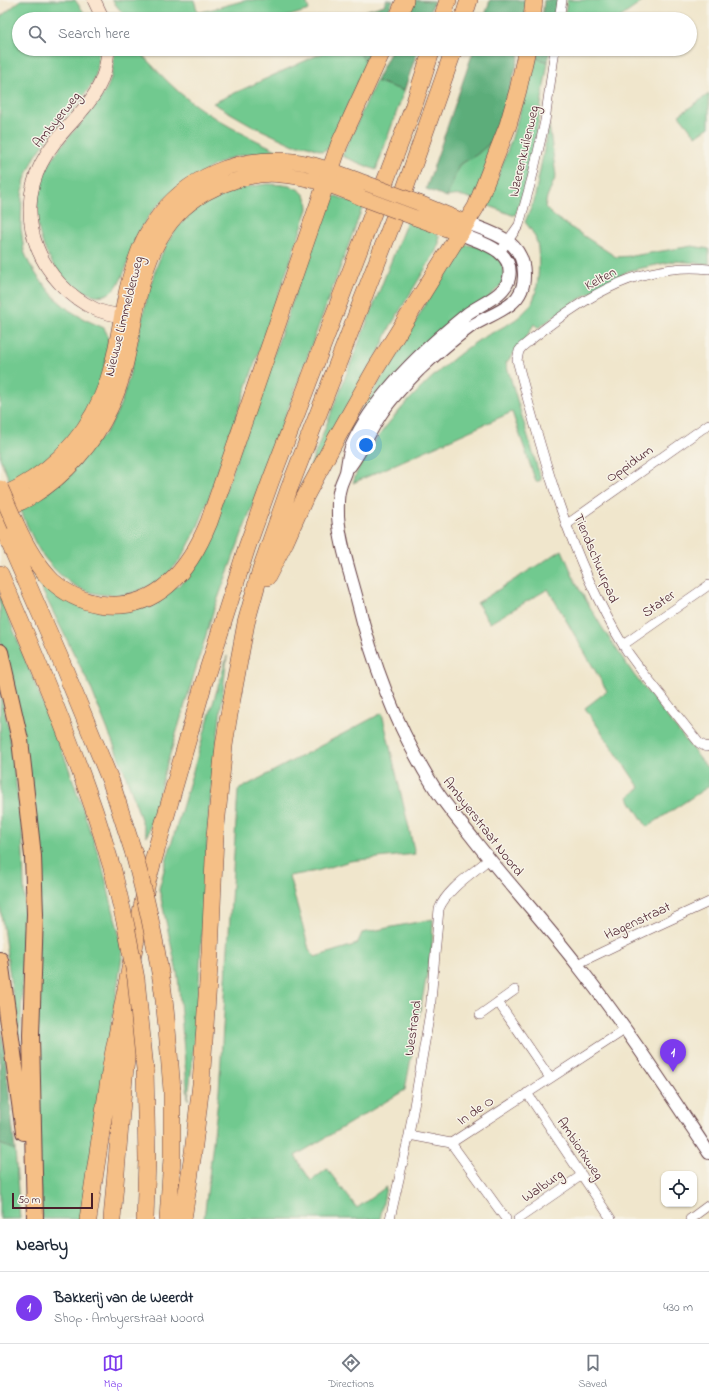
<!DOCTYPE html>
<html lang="en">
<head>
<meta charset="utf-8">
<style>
  :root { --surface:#fff; --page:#f2f2f3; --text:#1f2937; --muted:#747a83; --line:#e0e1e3; --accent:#7c3aed }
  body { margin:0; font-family:"Indie Flower",sans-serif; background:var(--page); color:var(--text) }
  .controls { position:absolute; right:12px; bottom:12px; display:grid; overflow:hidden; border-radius:8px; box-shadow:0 1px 3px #0004 }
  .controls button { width:36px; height:36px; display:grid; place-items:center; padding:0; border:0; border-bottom:1px solid var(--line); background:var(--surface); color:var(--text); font:20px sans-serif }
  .scale { position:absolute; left:12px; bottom:10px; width:81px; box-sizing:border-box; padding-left:4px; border:2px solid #4a1f2b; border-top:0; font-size:11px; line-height:14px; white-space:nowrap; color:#4a1f2b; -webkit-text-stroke:3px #f7f3e8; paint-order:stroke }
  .you { position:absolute; left:366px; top:445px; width:14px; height:14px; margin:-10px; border:3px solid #fff; border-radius:50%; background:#1a73e8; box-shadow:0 0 0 6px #1a73e833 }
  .badge { display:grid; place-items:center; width:26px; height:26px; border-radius:50%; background:var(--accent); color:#fff; font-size:13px; font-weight:700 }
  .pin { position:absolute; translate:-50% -33px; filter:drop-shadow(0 1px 2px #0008) }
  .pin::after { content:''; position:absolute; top:21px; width:14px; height:12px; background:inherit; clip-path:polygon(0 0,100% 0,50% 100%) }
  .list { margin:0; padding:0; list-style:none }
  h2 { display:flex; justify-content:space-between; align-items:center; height:52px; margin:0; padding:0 16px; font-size:17px }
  h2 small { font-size:13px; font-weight:400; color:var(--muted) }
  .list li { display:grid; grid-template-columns:26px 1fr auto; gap:12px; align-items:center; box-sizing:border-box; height:72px; padding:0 16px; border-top:1px solid var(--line) }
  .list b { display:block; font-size:15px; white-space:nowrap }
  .list p { margin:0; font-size:13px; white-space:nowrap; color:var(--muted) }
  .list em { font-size:13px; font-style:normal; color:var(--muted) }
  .icon { flex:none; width:22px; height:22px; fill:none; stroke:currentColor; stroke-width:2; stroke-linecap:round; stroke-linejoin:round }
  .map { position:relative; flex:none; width:709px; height:1219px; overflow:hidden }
  .search { position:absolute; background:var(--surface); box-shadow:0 1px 3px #0004; left:12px; right:12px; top:12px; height:44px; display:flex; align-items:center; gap:10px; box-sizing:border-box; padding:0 14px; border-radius:22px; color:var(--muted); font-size:15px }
  .sheet { height:124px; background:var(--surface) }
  nav { display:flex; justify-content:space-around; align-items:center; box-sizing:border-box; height:56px; border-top:1px solid var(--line); background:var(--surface); font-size:11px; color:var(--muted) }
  nav a { display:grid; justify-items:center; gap:2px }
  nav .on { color:var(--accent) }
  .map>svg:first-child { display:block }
  .green { fill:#71c98f; stroke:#5e745d }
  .forest { fill:#5cad7a; stroke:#536652 }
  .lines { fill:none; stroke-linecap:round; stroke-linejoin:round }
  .minor-casing { stroke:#633d43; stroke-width:10 }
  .tertiary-casing { stroke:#633d43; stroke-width:14 }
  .secondary-casing { stroke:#633d43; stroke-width:14 }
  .primary-casing { stroke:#633d43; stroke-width:16 }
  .trunk-casing { stroke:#633d43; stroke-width:18 }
  .motorway-casing { stroke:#633d43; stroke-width:18 }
  .minor { stroke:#fff; stroke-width:9 }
  .tertiary { stroke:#fff; stroke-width:12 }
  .secondary { stroke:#fbe5cf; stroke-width:13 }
  .primary { stroke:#f5bf86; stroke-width:15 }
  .trunk { stroke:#f5bf86; stroke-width:16 }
  .motorway { stroke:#f5bf86; stroke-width:17 }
  .primary-bridge-casing { stroke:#633d43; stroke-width:16; stroke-linecap:butt }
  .motorway-bridge-casing { stroke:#633d43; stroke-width:18; stroke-linecap:butt }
  .primary-bridge { stroke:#f5bf86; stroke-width:15 }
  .motorway-bridge { stroke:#f5bf86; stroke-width:17 }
  .labels { text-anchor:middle; stroke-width:3; stroke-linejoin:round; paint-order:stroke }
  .street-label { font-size:14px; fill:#4a1f2b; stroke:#f7f3e8 }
</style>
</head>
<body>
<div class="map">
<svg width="709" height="1219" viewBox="0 0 709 1219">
  <rect width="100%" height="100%" fill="#f7f3e8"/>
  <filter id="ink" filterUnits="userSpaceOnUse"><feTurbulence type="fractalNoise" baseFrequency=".025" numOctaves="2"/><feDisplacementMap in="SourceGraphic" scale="8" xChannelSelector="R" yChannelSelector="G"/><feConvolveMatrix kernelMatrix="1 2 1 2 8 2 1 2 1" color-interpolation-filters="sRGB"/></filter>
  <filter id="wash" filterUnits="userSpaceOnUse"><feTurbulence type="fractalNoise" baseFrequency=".012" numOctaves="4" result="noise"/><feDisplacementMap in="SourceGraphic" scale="16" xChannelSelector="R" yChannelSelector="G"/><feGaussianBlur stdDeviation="0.9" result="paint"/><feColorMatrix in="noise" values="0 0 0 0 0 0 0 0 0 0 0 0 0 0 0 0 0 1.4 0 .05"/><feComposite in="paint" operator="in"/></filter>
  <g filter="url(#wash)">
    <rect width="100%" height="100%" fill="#f0e6cc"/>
    <path class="green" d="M21,0H75L89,19H19V49H99L98,65L95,78L91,86L76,106L49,137L35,157L25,179L22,196L21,228L24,251L29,263L38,277L55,298L69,310L84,319L104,328L107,334L109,346L98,395L69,441L12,487L0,458V17Z
      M112,0H194L198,13L246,0H306L309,10L279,19H127Z
      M567,0H645L618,19H564Z
      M114,49H137C151,64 164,79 180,93C210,119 249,137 285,154C267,153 249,152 231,158C212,164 164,196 152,212C145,220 140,231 135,241C129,256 124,283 111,292C104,297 96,296 88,293C58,282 39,248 37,217C34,173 60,147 86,117C93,108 101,100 106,90C113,78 114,63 114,49Z
      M331,49H357L366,63L331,145L328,149L322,151L305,145H294L253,126L213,103Z
      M536,58L548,62L530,172L517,211L515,215H512L487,205L511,141Z
      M376,81L404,91L376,170L342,156Z
      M709,94V127L696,136L679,115Z
      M549,124L556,176L547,197L545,207L555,217L616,257L632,256L692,246L709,249V264L675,261L628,271L578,300L538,328L534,324L526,338L506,363L541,480L536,482L512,412L353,483C366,437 434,371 473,344C488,333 515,324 526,310C529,307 532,304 533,300C539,289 540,256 537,243C535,235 530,228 525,222L534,201Z
      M497,137L475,200C465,196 458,194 447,197L459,165L476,155Z
      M268,184C287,185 308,185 308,209C282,285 256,360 230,435C217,474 202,528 179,561C156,592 114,604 79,588C68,582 57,573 49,563C35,548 29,528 20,510C41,492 61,474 81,455C89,448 99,441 105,433C122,410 129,378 135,351C154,265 164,194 268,184Z
      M336,196L363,206L213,612L164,774L147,837L125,773L90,686L27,560L80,603L178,586C193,572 198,563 206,545L323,215L332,198Z
      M407,221L433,231L439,236V243L436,251L390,327L371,370L301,489Z
      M467,245C480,245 497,253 503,265C505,270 504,277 504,282L355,434L348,431L402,346L452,256L461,247Z
      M562,550L577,585L603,629L634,675L709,770V786L647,827L628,797L640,788L585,708L607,691L548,589L490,623L477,603Z
      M0,596L68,766L102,865L123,950L82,1219H42L35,1125L38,947L4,654L0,640Z
      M227,656L209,812L197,1016L188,1100L178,977L159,889L166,862Z
      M0,689L8,727L22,827L25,914L20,1048L0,905Z
      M382,713L415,854L350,861L317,871L289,876L309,949L315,957L357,944L362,933L433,919L432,948L405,1090L295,1156L311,1181L327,1169L357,1208L386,1187L380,1219H204L219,1091L238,790Z
      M0,1144L15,1150L20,1219H0Z"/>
    <path class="forest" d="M386,0H393L385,19H339L384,5Z
      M414,0L434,1L428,19H406Z
      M490,0H527L525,19H484Z
      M544,0H558L555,19H542Z
      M357,49H372L366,63Z
      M392,49H418L404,91L376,81Z
      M474,49H521L497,137L476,155L459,165L447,197L426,189Z
      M537,49H550L548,62L536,58Z
      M0,1024L4,1045L15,1150L0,1144Z"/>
  </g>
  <g filter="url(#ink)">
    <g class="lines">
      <g class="minor-casing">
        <path id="minor" d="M559,19L562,0
          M500,252L519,225L532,178L545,121L555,49
          M709,269C636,261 576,302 522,347L519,351L517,360C543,458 570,557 623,645C632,659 643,673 654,686C669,705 684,724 699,743L706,747L709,746
          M566,525L709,424
          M623,645L709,585
          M577,964L646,931L709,902
          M498,1002L550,1078
          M480,1015L515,990
          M527,1093L611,1219
          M409,1135L451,1143L626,1029
          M451,1143L506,1219
          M390,1219L409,1135L430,1012L439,909C447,889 473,873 489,859
          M518,1219L582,1175
          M690,1219L709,1205"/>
      </g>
      <g class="tertiary-casing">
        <path id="tertiary" d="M460,234C479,242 515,250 509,278C506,295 480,304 467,314C426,347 374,396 352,445C348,454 348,463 346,472C344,478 341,483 340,488C337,497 338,507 338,516C340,544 350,572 357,599C373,665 397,729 434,787C446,806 461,823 475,841C509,884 546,924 579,967C626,1027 667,1090 709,1153
          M350,466C363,449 371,428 383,411C393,396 406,383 419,370C435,355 452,340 470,327C484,318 500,313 512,303C520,296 524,286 524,276C525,240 493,233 467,223"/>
      </g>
      <g class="secondary-casing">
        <path id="secondary" d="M94,0L103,19
          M108,49C105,107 63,119 41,164C13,219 41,284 95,309C106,314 119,315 130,318"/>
      </g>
      <g class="primary-casing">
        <path id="primary" d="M419,203L467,223
          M413,217L460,234
          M0,496C45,477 82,442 101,397C118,359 119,317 130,277C136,258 142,238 154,222C185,176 239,155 293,161C319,164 343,175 368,184
          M0,511C11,507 23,502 33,496C66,476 94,444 110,409C128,372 131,332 140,292C153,237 178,198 234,181C249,176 266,173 281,175C310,177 336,187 362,198"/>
      </g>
      <g class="trunk-casing">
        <path id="trunk" d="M0,652L20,740L33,856L35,914L31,1035L35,1219
          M0,960L24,1132"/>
      </g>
      <g class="motorway-casing">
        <path id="motorway" d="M397,19L405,0
          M442,19L448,0
          M463,19L469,0
          M532,19L534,0
          M0,521L59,656L111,782L134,854
          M16,525C25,545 36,565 52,581C65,593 82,601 98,604C156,613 189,571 209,522L339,145L383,49
          M0,574C33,650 65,726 92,804C100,826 106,849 113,871
          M267,577L285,542L305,497L336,439L376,368L476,207L508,125L518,90L527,49
          M88,1219L111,1066L147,882L204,682L247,547L271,480L412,111L432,49
          M112,1219L124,1078L130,1022
          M145,1219L147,1159L145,1069
          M168,1219L172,1158V1090
          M183,1219L193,1153L201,1084L210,953L215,836L224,746L228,720L246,623L261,569L289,489L400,203L454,49"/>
      </g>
      <use href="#minor" class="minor"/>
      <use href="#tertiary" class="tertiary"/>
      <use href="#secondary" class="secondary"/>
      <use href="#primary" class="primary"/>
      <use href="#trunk" class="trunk"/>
      <use href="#motorway" class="motorway"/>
      <g class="primary-bridge-casing">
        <path id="primary-bridge" d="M368,184L419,203
          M362,198L413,217"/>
      </g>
      <g class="motorway-bridge-casing">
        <path id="motorway-bridge" d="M0,489L16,525
          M134,854C146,897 155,940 162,984C167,1019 169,1055 172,1090
          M113,871L126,926L136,979L145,1069"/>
      </g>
      <use href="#primary-bridge" class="primary-bridge"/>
      <use href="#motorway-bridge" class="motorway-bridge"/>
    </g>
  </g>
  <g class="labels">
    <g class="street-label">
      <text transform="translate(56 119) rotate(-51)" y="5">Ambyerweg</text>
      <text transform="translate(523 151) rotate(-77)" y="5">IJzerenkuilenweg</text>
      <text transform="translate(600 278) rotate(-28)" y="5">Kelten</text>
      <text transform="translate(123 316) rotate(-76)" y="5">Nieuwe Limmelderweg</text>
      <text transform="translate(629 463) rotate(-35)" y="5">Oppidum</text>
      <text transform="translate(597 558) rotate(67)" y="5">Tiendschuurpad</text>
      <text transform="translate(658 603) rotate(-35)" y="5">Stater</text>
      <text transform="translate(484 826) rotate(52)" y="5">Ambyerstraat Noord</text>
      <text transform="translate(637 920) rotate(-25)" y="5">Hagenstraat</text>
      <text transform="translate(412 1028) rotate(-82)" y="5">Westrand</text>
      <text transform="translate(475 1110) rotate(-34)" y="5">In de O</text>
      <text transform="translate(581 1148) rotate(56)" y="5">Ambiorixweg</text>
      <text transform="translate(542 1185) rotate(-34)" y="5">Walburg</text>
    </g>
  </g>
</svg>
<div class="controls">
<button><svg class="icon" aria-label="locate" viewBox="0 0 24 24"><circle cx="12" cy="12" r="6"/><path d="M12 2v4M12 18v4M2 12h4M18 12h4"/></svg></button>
</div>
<div class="scale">50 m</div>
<div class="you"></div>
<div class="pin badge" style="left:673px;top:1072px">1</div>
<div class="search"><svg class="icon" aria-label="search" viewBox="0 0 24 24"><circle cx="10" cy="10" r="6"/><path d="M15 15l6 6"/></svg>Search here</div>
</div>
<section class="sheet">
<h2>Nearby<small></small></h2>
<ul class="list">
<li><span class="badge">1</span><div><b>Bakkerij van de Weerdt</b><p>Shop · Ambyerstraat Noord</p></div><em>430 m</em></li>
</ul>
</section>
<nav>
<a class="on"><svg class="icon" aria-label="map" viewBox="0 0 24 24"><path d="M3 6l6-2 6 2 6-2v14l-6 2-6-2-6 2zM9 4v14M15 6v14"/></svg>Map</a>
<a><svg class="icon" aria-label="directions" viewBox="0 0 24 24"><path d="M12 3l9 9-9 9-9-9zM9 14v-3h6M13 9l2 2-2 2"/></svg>Directions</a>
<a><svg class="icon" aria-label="saved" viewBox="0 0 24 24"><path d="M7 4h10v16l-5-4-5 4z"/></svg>Saved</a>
</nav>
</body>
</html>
